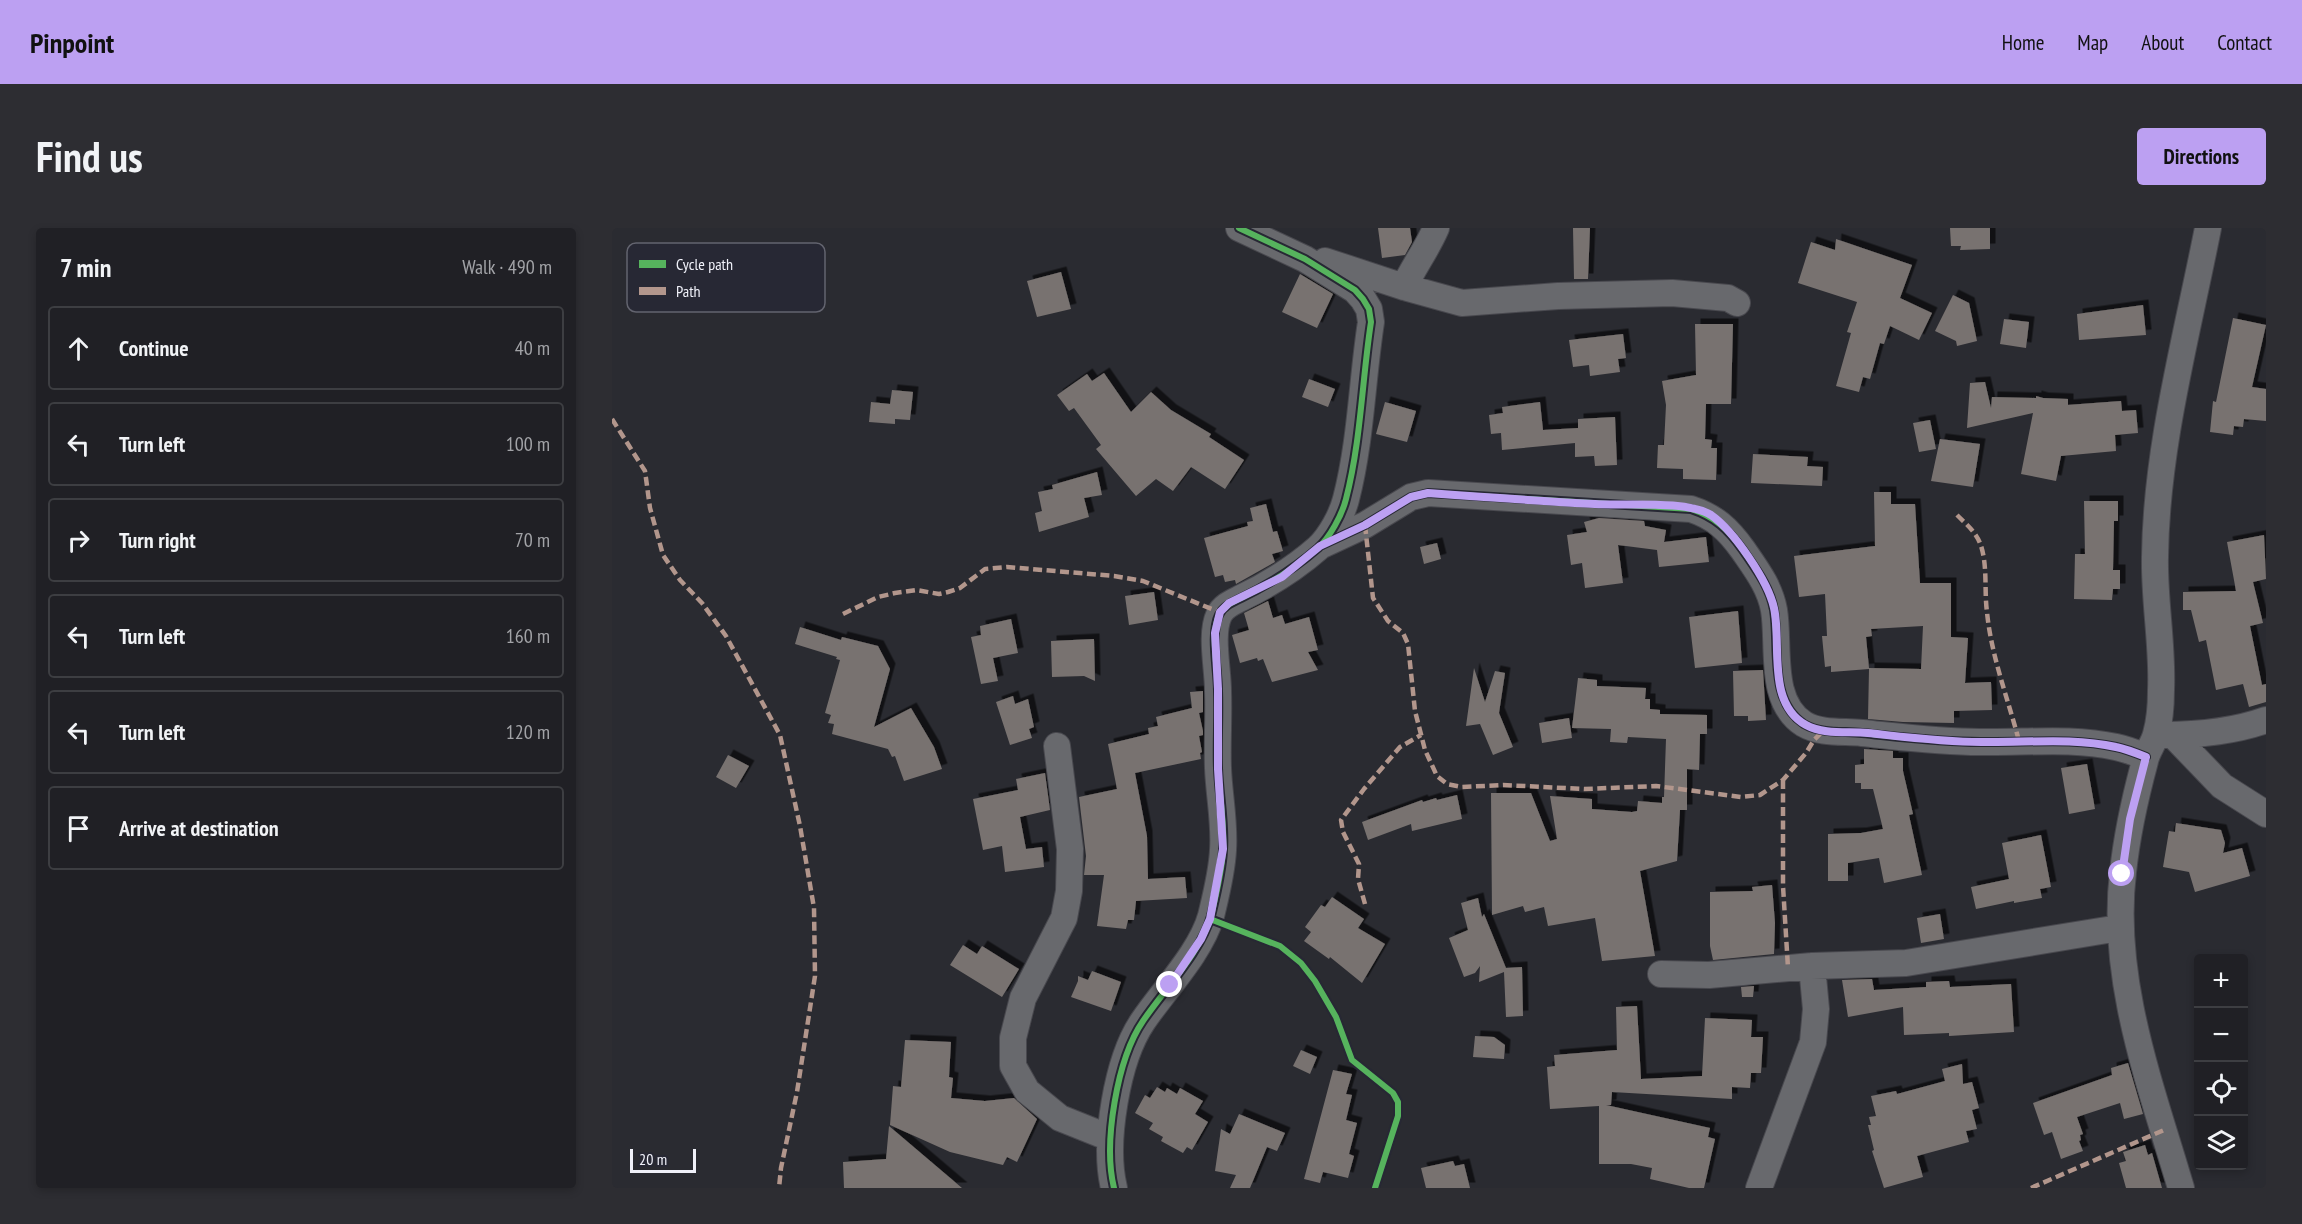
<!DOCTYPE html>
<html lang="en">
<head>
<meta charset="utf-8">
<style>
  :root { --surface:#202025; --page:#2d2d32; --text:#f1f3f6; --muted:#a2a3a7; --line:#3d3e42; --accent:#bca0f2 }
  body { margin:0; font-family:"PT Sans Narrow",sans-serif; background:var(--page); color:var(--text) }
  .controls { position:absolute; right:18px; bottom:18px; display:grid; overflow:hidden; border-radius:6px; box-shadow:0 3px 9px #0003 }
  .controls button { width:54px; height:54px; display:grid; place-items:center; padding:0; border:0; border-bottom:2px solid var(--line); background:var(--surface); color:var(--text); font:30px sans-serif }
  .scale { position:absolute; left:18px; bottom:15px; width:66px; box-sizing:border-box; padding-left:6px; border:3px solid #f0f1f9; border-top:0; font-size:16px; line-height:21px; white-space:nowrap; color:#f0f1f9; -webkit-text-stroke:4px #272834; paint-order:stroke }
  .stop { position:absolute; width:18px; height:18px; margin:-14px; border:4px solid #bca0f2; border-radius:50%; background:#fff }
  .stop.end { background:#bca0f2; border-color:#fff; box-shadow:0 2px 6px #0008 }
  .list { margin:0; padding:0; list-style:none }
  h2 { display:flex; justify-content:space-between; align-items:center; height:78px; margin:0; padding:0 24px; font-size:26px }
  h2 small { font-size:20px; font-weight:400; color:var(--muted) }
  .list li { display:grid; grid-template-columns:39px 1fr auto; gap:18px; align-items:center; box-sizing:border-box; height:84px; margin:0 12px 12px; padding:0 12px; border:2px solid var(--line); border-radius:6px }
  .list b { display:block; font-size:22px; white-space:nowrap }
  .list em { font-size:20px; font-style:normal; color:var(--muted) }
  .icon { flex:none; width:33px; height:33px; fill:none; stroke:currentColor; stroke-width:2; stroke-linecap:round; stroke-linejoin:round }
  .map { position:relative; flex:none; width:1654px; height:960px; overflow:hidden; border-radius:6px }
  header { display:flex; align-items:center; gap:36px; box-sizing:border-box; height:84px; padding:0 30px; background:var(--accent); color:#111 }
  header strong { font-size:28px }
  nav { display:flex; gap:33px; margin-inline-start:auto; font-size:21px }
  .intro { display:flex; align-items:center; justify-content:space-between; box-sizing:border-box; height:144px; padding:0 36px }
  h1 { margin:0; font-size:42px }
  .button { padding:15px 27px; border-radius:6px; background:var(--accent); color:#111; font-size:21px; font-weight:700 }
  main { display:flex; gap:36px; padding:0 36px }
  aside { flex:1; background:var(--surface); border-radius:6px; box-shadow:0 3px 9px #0003 }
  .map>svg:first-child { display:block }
  .building { fill:#787270; fill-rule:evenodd; filter:url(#shadow) }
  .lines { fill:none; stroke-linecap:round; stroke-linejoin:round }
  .minor-casing { stroke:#48484e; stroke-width:28 }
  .minor { stroke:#68696d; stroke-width:26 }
  .quiet { stroke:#b2968c; stroke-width:4.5; stroke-dasharray:9 4.5; stroke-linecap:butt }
  .cycleway-casing { stroke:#272834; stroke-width:10 }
  .cycleway { stroke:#56b35d; stroke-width:6 }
  .route { stroke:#bca0f2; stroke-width:8 }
  .key { fill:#272834; stroke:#63646f; stroke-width:1.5 }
  .key-label { font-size:16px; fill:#f0f1f9 }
</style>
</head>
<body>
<header>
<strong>Pinpoint</strong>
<nav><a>Home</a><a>Map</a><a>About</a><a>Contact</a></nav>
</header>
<div class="intro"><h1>Find us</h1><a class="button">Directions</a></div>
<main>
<aside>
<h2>7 min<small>Walk · 490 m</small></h2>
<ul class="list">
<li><svg class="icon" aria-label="ahead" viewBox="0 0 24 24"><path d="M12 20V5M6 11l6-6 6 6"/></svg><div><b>Continue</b></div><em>40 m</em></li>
<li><svg class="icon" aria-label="left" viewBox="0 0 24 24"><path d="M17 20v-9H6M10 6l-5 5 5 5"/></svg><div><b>Turn left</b></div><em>100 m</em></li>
<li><svg class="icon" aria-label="right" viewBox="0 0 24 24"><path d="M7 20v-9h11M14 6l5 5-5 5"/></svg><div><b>Turn right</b></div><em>70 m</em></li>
<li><svg class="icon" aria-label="left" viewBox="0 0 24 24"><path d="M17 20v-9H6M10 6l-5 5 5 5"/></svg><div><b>Turn left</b></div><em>160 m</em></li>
<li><svg class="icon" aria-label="left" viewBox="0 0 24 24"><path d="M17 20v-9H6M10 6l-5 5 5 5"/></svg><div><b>Turn left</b></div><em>120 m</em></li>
<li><svg class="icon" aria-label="arrive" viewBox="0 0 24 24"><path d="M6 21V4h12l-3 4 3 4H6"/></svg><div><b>Arrive at destination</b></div></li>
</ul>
</aside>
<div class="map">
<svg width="1654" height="960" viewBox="0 0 1654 960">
  <defs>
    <filter id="shadow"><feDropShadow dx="5.5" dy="-5.5" stdDeviation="0" flood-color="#0009"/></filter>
  </defs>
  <rect width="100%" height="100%" fill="#2a2b31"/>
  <path class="building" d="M766,0H798L800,14L793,27L770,30Z
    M961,0H978L976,51H962Z
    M1338,0H1378V21L1348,22L1349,18H1339Z
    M1224,11L1300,37L1288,70L1320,85L1307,112L1278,98L1272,116L1268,115L1258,151L1251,149L1247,164L1224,158L1239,105L1235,104L1245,74L1186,55L1199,14L1223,22Z
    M449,44L459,81L425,89L415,53Z
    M688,46L721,66L705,100L670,84Z
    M1341,67L1357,75L1365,113L1345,118L1344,113L1323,103Z
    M1531,77L1534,107L1467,112L1465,86Z
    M1621,90L1654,97L1640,159L1654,161V193L1632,191L1631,199L1622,198L1621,207L1598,204L1601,173L1604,174Z
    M1392,91L1417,94L1414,120L1388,116Z
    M1083,96H1121L1119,176H1094L1093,211L1100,212L1099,220H1105L1104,252L1071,251V241L1045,240L1046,217H1052L1054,177L1050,153L1084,147Z
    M1011,106L1014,130L1006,131L1008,144L978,148L977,137L961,139L957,112Z
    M492,145L519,184L539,164L559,182L599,206L597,209L632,232L613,261L579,239L561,263L544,251L524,268L484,221L489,217L462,180L457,183L445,167L475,146L480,153Z
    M697,151L723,161L716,179L690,169Z
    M1373,154L1379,180L1380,169L1424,170V168L1431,170L1456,171V177H1455L1509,173L1510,183L1524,182L1526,205L1503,207L1504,223L1449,228L1444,253L1409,246L1421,185L1355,200L1358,155Z
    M280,162L301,164L298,192L283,191V196L257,194L259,174L278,176Z
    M773,174L804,183L795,214L764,206Z
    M928,174L931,202L966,200V191L1003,189L1005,237L983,238L982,228L963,229V215L890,222L889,205L879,206L877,187L891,185L890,179Z
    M1318,192L1324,221L1307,224L1301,195Z
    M1328,211L1368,216L1361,259L1319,253Z
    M1141,226L1196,229L1195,238L1211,239L1210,258L1139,255Z
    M485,244L490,267L472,270L477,289L427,304L423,285L430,283L426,264L441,261L440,257Z
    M1262,264H1279V276H1303L1308,355H1339V409L1356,410L1353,455L1379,454L1380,482L1342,483V495L1291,494L1256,491L1257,441L1219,444V438L1213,439L1210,408H1215L1213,366L1187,369L1182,328L1263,318ZM1311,398L1309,441L1257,440L1254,409L1260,408L1259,401Z
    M1472,273H1506V293H1502L1501,342H1508V361H1501L1500,372L1462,371L1463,326H1473Z
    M654,276L661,304L665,303L671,323L660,326L663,334L624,356L623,352L613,354L611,347L603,349L592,310L636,298L635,294L641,293L638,280Z
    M987,290L1032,293L1033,298L1054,302L1052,314L1094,309L1097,334L1047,339L1045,322L1006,317L1011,355L973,360L970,335L959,337L955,307L975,304L972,294Z
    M1652,307L1654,351L1641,354L1651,395L1638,398L1650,457L1654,456V474L1637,479L1631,456L1604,462L1594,412L1587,414L1579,382H1571V364L1624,363L1615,314Z
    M825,315L829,331L812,336L808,319Z
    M542,364L546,392L517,397L513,368Z
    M656,373L661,390L670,387L673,396L697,389L706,422L696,424L706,442L660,454L651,431L646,433L645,430L628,435L620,407L637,402L632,385Z
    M1126,383L1130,435L1083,440L1077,389Z
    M399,391L406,425L381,430L386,453L369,456L359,409L369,407L368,398Z
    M188,399L229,412L230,409L266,418L278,441L262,499L299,480L322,519L330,541L292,553L283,528L280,529L276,521L220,506L222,496L216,495L219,487L213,485L228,432L224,431L225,429L183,416Z
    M482,411L483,453L472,448L440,449L439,413Z
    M862,440L873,474L883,443L893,445L887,485L901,519L881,527L868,496L854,498Z
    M1151,442L1154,492L1136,493V488H1122L1121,443Z
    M966,450L985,452V458L1034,460L1033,471H1038V481L1048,482V486L1095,487V506H1088L1087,542L1075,541V582H1068L1065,633L1028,643L1043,728L990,733L983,690L936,698L932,679L913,684L911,678L880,687L879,565H919L938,613L945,611L938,568L980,571V581L1020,584L1025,583L1026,573L1050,575V569H1052L1054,511L1016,509L1015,515L998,514L999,501L960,500Z
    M591,463V484L587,485L591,503V507L587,508L590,524L588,525L589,531L523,545L535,608L536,651L573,649L575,670L524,673L522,692H516L514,701L485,698L492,647H472L474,628L467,569L505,561L496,516L537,506L536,500L546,498L544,489L580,480L578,464Z
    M401,468L403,476L416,471L422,499L417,501L420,510L398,517L384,474Z
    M957,490L960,510L930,515L927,495Z
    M1252,521L1281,523V530H1291V543L1301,586L1297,587L1310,647L1272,655L1267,630L1236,635V653H1216V606L1249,605L1271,601L1261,561H1249V555H1243V537L1252,536Z
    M116,527L137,538L124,560L104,549Z
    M1475,536L1483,581L1457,586L1449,540Z
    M433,545L438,582L408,589L414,621L430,619L432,639L393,644L390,618L371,622L361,571L406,562L404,551Z
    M845,567L850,591L800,603L799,596L756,612L750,594L810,572L811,574L824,570L825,572Z
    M1564,595L1609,602L1613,615L1611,625L1630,620L1638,648L1583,664L1577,644L1551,639L1557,603L1563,604Z
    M1429,607L1439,659L1428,661L1430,670L1402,675V673L1364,681L1359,659L1397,651L1390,615Z
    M1160,657L1163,695L1162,726L1101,732L1098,718V664L1141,663L1140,659Z
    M720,669L752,691L746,700L773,716L750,755L718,729L717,731L692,713L699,704L693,699L709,677L713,679Z
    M866,670L870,689L872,686L894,740L910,739L911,788L894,789L892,744L867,754L868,738L863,745L852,749L837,710L856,702L849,675Z
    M1328,686L1332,711L1309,715L1305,690Z
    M351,717L365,726L370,718L407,741L390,769L338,737Z
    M480,743L509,754L499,783L459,769L466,753V748L476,752Z
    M1260,751L1262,762L1314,759V754L1337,753L1338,759L1399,756L1402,804L1337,808V805L1292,807L1291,779L1236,789L1230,752Z
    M1142,758L1141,769H1130L1129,759Z
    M1025,778L1029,851L1090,848L1093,790L1140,792L1139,809H1151L1149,845H1139L1138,860L1120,859V871L1000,864L999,877H994L1098,900L1096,909L1103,911L1092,960H1077L1038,951L1040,940L1019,936H987V878L938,881L935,839L943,838L942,827L1005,822L1004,779Z
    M863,808L882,809L893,817L892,831L861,829Z
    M293,812L339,814L337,849L341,850L339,870L373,873L402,870L425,891L405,934L395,929L391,937L338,924L278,897L281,858L289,859Z
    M689,822L705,829L698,846L681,838Z
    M1516,835L1531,886L1512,891L1508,875L1465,889L1471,906L1468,907L1469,912L1467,913L1471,923L1449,931L1440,904L1432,907L1421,875L1500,847L1499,840Z
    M1350,836L1351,856L1360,854L1367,880L1360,882L1365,901L1354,903L1357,914L1305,928L1311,949L1272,960L1260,923L1262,922L1256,897H1259L1257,889L1264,888L1259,868L1284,863L1285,866L1333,853L1330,841Z
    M721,842L740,846L734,866L740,867L734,892L745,895L737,926L742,928L736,950L711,944L708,955L692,951Z
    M545,859L553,864L555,860L565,866L568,860L591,873L583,886L596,894L580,922L575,919L571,925L549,913L551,909L537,901L541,895L523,885L533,867L538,870Z
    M627,886L673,905L665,923L655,919L638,960H618L624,947L603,943L609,901L618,906Z
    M277,898L350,960H232L231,934L274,931Z
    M1533,917L1536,927L1540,925L1550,960H1514L1507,935L1514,933L1511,924Z
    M841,933L843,938L852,936L858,960H814L809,940Z"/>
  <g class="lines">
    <g class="minor-casing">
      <path id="minor" d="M713,33L792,59L850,75L946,68L1060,65L1116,70L1125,75
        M792,59C802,38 815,21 824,0
        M708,318L753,297L799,269L816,265L1079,281C1103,289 1116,301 1131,322C1144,341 1158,359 1162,382C1168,418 1156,473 1192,496C1209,506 1231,503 1250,505C1289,509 1328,514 1368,514C1413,515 1459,509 1504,519C1514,521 1524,525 1534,529
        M1550,507C1585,507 1621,504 1654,492
        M1561,507L1610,558L1654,586
        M445,518L458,621L457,663L452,690L411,770L401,810V838L415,863L448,890L498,910
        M1049,746L1097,747L1200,738L1294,735L1507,700
        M502,960C491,915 505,831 531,793C552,762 589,724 599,688C604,667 610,644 611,622C613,595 607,567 606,540C605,515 607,489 606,463C606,441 598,406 607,387C611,378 621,374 629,370C658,356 682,341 706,320C718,309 730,287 734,271C749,213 750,152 759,94L757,81L751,71L743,62L693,31L627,0
        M1147,960L1201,814L1204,781L1200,738
        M1569,960C1539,858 1498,752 1511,644C1515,606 1523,570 1533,533C1535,523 1542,515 1544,506C1548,492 1549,476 1549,462C1551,418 1542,373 1543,329C1544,220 1575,107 1596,0"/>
    </g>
    <use href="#minor" class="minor"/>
    <path class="quiet" d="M0,191L33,243L38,280L51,327L68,352L90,375L114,408L168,507L188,598L202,680L203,748L185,864L169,940L167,960
      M1345,287C1354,296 1363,303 1368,315C1376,336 1372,362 1375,384C1379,427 1396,471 1407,513
      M753,297L761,370L776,393L791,405L796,416L803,483L813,522L825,548L835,556L850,559L891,557L972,561L1044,558L1129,569L1148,567L1171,552L1194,525L1202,512L1211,503
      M231,386L266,369L283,365L304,362L327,366L336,364L348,360L373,341L395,339L502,348L531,353L607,384
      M1171,552V658L1176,740
      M753,676L746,651L747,636L731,604L729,592L752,561L788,519L809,507
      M1419,960L1552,902"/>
    <g class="cycleway-casing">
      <path id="cycleway" d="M708,318L753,297L799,269L816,265L1079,281C1103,289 1116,301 1131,322C1144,341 1158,359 1162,382C1168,418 1156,473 1192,496C1209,506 1231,503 1250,505C1289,509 1328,514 1368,514C1413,515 1459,509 1504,519C1514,521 1524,525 1534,529
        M598,691L668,718L689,735L703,753L724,789L740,832L781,865L786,874V888L763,960
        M502,960C491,915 505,831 531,793C552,762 589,724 599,688C604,667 610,644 611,622C613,595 607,567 606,540C605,515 607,489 606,463C606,441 598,406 607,387C611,378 621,374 629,370C658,356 682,341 706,320C718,309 730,287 734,271C749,213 750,152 759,94L757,81L751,71L743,62L693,31L627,0"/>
    </g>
    <use href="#cycleway" class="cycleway"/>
  </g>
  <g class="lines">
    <path class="route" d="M558,757L589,711L598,691L611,621L606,541V461L603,405L608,384L617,375L670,349L708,318L753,297L799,269L816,265C871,269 927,273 983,276C1012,278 1075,272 1099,287C1122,303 1156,353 1162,380C1170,416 1154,475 1194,497C1212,507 1236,503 1256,505C1293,509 1331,514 1369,514C1413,515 1460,509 1504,519C1514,521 1524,525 1534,529L1518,591L1510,646"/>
  </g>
  <rect x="15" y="15" width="198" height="69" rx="9" class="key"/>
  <rect x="27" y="32" width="27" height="8" fill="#56b35d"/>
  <rect x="27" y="59" width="27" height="8" fill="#b2968c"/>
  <g class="key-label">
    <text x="64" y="42">Cycle path</text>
    <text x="64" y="69">Path</text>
  </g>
</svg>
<div class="controls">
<button>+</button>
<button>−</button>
<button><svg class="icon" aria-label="locate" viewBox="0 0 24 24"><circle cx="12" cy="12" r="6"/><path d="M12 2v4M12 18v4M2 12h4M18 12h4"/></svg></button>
<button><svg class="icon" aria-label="layers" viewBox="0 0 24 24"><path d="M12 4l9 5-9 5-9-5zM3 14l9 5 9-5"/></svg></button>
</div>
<div class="scale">20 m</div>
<div class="stop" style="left:1510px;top:646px"></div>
<div class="stop end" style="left:558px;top:757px"></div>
</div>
</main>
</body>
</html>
